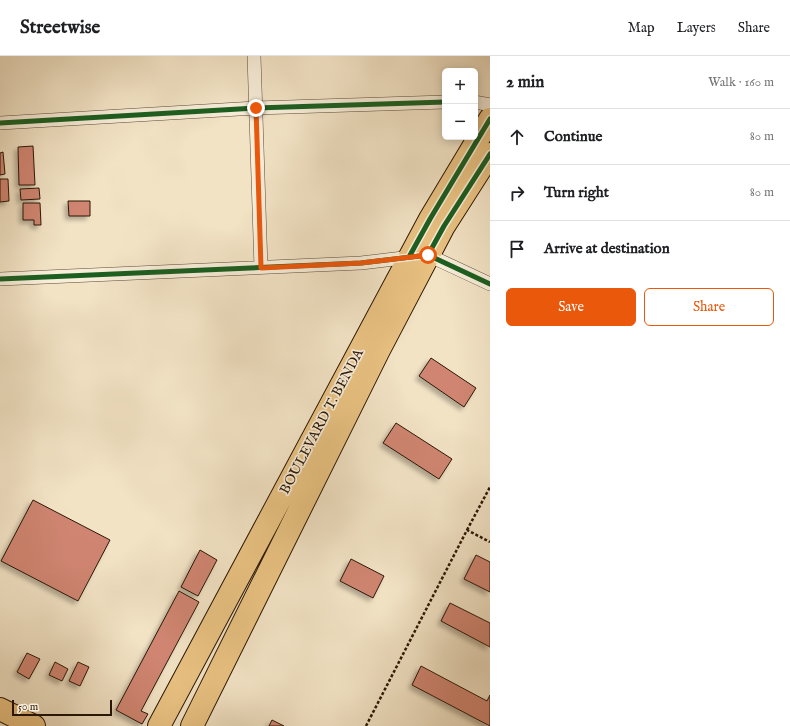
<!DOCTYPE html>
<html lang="en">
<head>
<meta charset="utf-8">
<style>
  :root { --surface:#fff; --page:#f6f6f6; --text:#202124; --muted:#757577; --line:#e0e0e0; --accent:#ea580c }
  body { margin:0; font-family:"IM FELL English",serif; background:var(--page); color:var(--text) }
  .controls { position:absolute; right:12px; top:12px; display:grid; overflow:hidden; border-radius:6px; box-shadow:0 2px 10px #0003 }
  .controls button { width:36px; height:36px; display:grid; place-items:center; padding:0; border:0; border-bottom:1px solid var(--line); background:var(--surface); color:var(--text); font:20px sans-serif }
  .scale { position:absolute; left:12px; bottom:10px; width:100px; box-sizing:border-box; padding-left:4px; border:2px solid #2b1705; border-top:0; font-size:11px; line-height:14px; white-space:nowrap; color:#2b1705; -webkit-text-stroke:3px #f7edd9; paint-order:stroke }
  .stop { position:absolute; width:12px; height:12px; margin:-9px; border:3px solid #ea580c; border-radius:50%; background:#fff }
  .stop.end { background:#ea580c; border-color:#fff; box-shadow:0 1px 4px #0008 }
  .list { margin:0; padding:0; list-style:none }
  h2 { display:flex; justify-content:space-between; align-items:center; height:52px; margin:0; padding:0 16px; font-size:17px }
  h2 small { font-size:13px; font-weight:400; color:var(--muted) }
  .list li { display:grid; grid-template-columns:26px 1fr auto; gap:12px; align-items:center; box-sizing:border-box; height:56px; padding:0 16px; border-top:1px solid var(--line) }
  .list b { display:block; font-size:15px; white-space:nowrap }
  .list em { font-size:13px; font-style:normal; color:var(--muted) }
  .actions { display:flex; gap:8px; padding:12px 16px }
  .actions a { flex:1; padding:9px 0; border:1px solid var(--accent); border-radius:6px; text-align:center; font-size:14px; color:var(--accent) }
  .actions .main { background:var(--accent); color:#fff }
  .icon { flex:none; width:22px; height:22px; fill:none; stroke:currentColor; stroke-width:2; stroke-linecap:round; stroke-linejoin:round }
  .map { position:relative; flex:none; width:490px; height:670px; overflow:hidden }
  header { display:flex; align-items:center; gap:24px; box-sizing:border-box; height:56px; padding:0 20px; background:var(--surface); border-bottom:1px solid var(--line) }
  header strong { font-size:19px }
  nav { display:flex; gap:22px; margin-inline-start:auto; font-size:14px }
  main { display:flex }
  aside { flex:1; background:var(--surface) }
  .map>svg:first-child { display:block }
  .building { fill:#cf8571; stroke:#2b1705; filter:url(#shadow) }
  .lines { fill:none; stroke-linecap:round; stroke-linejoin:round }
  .street-casing { stroke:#5d4a35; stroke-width:14 }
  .highway-casing { stroke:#2b1705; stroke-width:24 }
  .path { stroke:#2b1705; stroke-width:2.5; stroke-dasharray:3 2; stroke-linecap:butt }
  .street { stroke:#f7edd9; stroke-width:13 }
  .highway { stroke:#e9c282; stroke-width:22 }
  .cycleway-casing { stroke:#f7edd9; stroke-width:8 }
  .cycleway { stroke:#1b5e20; stroke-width:5 }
  .route { stroke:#ea580c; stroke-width:5 }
  .labels { text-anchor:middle; stroke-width:3.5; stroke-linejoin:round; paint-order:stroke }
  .street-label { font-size:14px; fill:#2b1705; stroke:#f7edd9 }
</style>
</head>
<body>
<header>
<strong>Streetwise</strong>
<nav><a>Map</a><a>Layers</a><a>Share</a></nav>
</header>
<main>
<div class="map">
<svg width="490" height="670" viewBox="0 0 490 670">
  <defs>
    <filter id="shadow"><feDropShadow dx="-3.5" dy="3.5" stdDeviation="2" flood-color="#0004"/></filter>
  </defs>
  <rect width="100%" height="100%" fill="#f2e3c5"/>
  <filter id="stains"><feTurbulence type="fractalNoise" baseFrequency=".005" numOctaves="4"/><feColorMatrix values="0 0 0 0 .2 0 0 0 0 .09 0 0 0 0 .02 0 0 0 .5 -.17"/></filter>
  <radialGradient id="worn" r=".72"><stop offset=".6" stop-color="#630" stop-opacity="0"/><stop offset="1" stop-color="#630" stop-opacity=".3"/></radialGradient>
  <path class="building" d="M33,90L35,129H19L18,91Z
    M3,96L5,118L0,119V97Z
    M0,123H8L9,145L0,146Z
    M39,132L40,143L21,144L20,133Z
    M68,145H90V160H69Z
    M23,147H40L41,169H34V164H23Z
    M431,302L476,332L464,351L419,320Z
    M396,367L452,403L439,423L383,387Z
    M33,444L110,484L78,545L1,505Z
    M200,494L217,504L198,540L181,531Z
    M476,499L490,506V536L464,523Z
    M351,503L384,520L373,542L340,525Z
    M179,535L199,546L141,655L148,658L142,668L116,654Z
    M450,547L490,567V591L441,565Z
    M27,597L40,603L29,623L17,616Z
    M55,606L68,613L62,625L49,619Z
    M78,606L89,611L80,630L69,625Z
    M421,610L487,645L490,639V670L412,629Z
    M272,664L284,670H269Z"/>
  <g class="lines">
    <g class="street-casing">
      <path id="street" d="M254,0L261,212
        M475,46L490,49
        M0,67L256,52L445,46
        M0,223L361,207L428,199L490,228"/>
    </g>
    <g class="highway-casing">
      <path id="highway" d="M0,653L34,670
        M159,670L430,163L490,63
        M192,670L379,294L444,170L490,98"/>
    </g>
    <path class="path" d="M467,474L490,431
      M366,670L467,474L490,486"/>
    <use href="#street" class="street"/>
    <use href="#highway" class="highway"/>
    <g class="cycleway-casing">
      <path id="cycleway" d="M0,67L256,52L445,46
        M428,199L444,170L490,98
        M409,201L430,163L490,63
        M0,223L361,207L428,199L490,228"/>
    </g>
    <use href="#cycleway" class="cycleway"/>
  </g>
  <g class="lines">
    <path class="route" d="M256,52L261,212L361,207L428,199"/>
  </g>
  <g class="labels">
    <g class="street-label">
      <text transform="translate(321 365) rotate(-62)" y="5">BOULEVARD T. BENDA</text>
    </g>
  </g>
  <rect width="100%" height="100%" filter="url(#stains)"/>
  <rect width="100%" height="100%" fill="url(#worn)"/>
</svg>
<div class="controls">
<button>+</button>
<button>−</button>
</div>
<div class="scale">50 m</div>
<div class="stop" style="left:428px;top:199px"></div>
<div class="stop end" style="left:256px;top:52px"></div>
</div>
<aside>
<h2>2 min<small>Walk · 160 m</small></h2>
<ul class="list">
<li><svg class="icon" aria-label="ahead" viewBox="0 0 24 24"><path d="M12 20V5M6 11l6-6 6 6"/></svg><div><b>Continue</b></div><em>80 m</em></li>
<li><svg class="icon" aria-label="right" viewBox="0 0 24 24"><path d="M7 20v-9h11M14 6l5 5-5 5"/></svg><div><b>Turn right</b></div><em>80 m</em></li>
<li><svg class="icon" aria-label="arrive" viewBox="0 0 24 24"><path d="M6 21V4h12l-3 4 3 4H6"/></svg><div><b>Arrive at destination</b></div></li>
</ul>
<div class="actions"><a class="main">Save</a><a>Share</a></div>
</aside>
</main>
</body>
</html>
